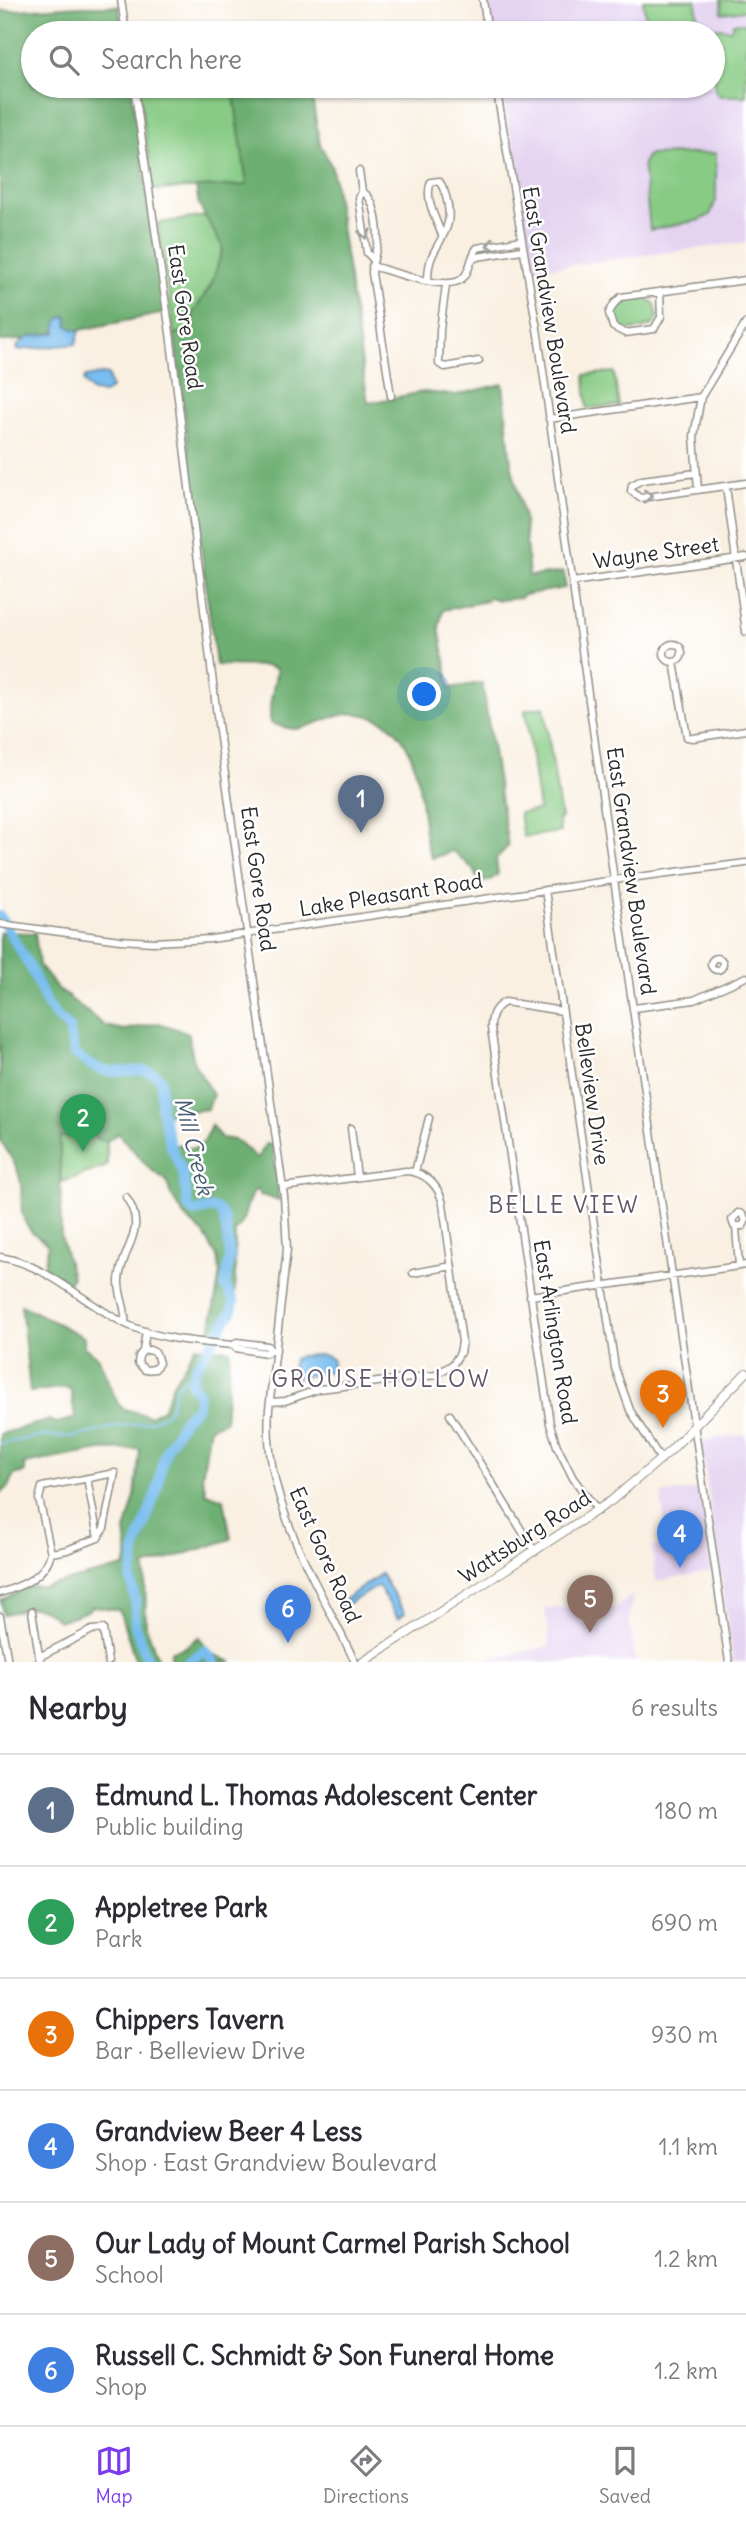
<!DOCTYPE html>
<html lang="en">
<head>
<meta charset="utf-8">
<style>
  :root { --surface:#fff; --page:#f7f7f7; --text:#2b2b33; --muted:#7c7c81; --line:#e1e1e2; --accent:#7c3aed }
  body { margin:0; font-family:Delius,sans-serif; background:var(--page); color:var(--text) }
  .you { position:absolute; left:425px; top:695px; width:24px; height:24px; margin:-18px; border:5px solid #fff; border-radius:50%; background:#1a73e8; box-shadow:0 0 0 10px #1a73e833 }
  .badge { display:grid; place-items:center; width:46px; height:46px; border-radius:50%; background:var(--accent); color:#fff; font-size:23px; font-weight:700 }
  .pin { position:absolute; translate:-50% -58px; filter:drop-shadow(0 2px 4px #0008) }
  .pin::after { content:''; position:absolute; top:37px; width:24px; height:21px; background:inherit; clip-path:polygon(0 0,100% 0,50% 100%) }
  .list { margin:0; padding:0; list-style:none }
  h2 { display:flex; justify-content:space-between; align-items:center; height:91px; margin:0; padding:0 28px; font-size:30px }
  h2 small { font-size:23px; font-weight:400; color:var(--muted) }
  .list li { display:grid; grid-template-columns:46px 1fr auto; gap:21px; align-items:center; box-sizing:border-box; height:112px; padding:0 28px; border-top:2px solid var(--line) }
  .list b { display:block; font-size:26px; white-space:nowrap }
  .list p { margin:0; font-size:23px; white-space:nowrap; color:var(--muted) }
  .list em { font-size:23px; font-style:normal; color:var(--muted) }
  .icon { flex:none; width:38px; height:38px; fill:none; stroke:currentColor; stroke-width:2; stroke-linecap:round; stroke-linejoin:round }
  .map { position:relative; flex:none; width:746px; height:1662px; overflow:hidden }
  .search { position:absolute; background:var(--surface); box-shadow:0 2px 5px #0004; left:21px; right:21px; top:21px; height:77px; display:flex; align-items:center; gap:18px; box-sizing:border-box; padding:0 24px; border-radius:38px; color:var(--muted); font-size:26px }
  .sheet { height:763px; background:var(--surface) }
  nav { display:flex; justify-content:space-around; align-items:center; box-sizing:border-box; height:98px; border-top:2px solid var(--line); background:var(--surface); font-size:19px; color:var(--muted) }
  nav a { display:grid; justify-items:center; gap:4px }
  nav .on { color:var(--accent) }
  .map>svg:first-child { display:block }
  .built { fill:#e4d3f1 }
  .green { fill:#87cb84; stroke:#597b58; stroke-width:2 }
  .forest { fill:#6daf72; stroke:#4c6d4e; stroke-width:2 }
  .water { fill:#78bdef; stroke:#52748d; stroke-width:2 }
  .lines { fill:none; stroke-linecap:round; stroke-linejoin:round }
  .stream { stroke:#78bdef; stroke-width:2 }
  .river { stroke:#78bdef; stroke-width:10 }
  .minor-casing { stroke:#928e86; stroke-width:9 }
  .major-casing { stroke:#928e86; stroke-width:10 }
  .minor { stroke:#fff; stroke-width:6 }
  .major { stroke:#fff; stroke-width:8 }
  .oneway { stroke:#a0a0a0 }
  .labels { text-anchor:middle; stroke-width:5; stroke-linejoin:round; paint-order:stroke }
  .street-label { font-size:21px; fill:#2b2b2b; stroke:#fff }
  .water-label { font-size:23px; font-style:italic; fill:#465e70; stroke:#fff }
  .neighbourhood-label { font-size:23px; letter-spacing:2px; fill:#625667; stroke:#fff }
</style>
</head>
<body>
<div class="map">
<svg width="746" height="1662" viewBox="0 0 746 1662">
  <rect width="100%" height="100%" fill="#fff"/>
  <filter id="ink" filterUnits="userSpaceOnUse"><feTurbulence type="fractalNoise" baseFrequency=".0143" numOctaves="2"/><feDisplacementMap in="SourceGraphic" scale="14" xChannelSelector="R" yChannelSelector="G"/><feConvolveMatrix kernelMatrix="1 2 1 2 8 2 1 2 1" color-interpolation-filters="sRGB"/></filter>
  <filter id="wash" filterUnits="userSpaceOnUse"><feTurbulence type="fractalNoise" baseFrequency=".00686" numOctaves="4" result="noise"/><feDisplacementMap in="SourceGraphic" scale="28" xChannelSelector="R" yChannelSelector="G"/><feGaussianBlur stdDeviation="1.57" result="paint"/><feColorMatrix in="noise" values="0 0 0 0 0 0 0 0 0 0 0 0 0 0 0 0 0 1.4 0 .05"/><feComposite in="paint" operator="in"/></filter>
  <g filter="url(#wash)">
    <rect width="100%" height="100%" fill="#f9f0e2"/>
    <path class="built" d="M489,0H746V242L532,270L502,86H713V33H494Z
      M746,1434V1662H733L701,1441Z
      M700,1489L712,1571L656,1581L652,1547L667,1544L661,1494Z
      M633,1595L629,1620L636,1662H489V1659L550,1646L545,1608H614Z"/>
    <path class="green" d="M643,0H696L699,33H648Z
      M721,0H746V10L722,13Z
      M733,23H746V96H720L715,90L711,29L722,28L731,30Z
      M138,86L233,87L247,185L153,190Z
      M716,153V200L710,215L700,220L650,230L643,163L648,155Z
      M206,216L223,248L212,283L193,314L191,331L174,334L158,223Z
      M641,298L648,299L655,304L658,317L654,324C637,332 609,335 614,308L625,300Z
      M614,372L619,406L587,408L585,375Z
      M544,707L561,818L558,819L560,832L523,837L519,813L539,810L525,710Z
      M93,1135L99,1140L107,1141V1166L62,1182L59,1163L60,1137Z"/>
    <path class="forest" d="M81,6H119L123,33H33V86H131L165,313L80,330H74L66,325C49,339 21,340 0,341V11Z
      M231,86H310L320,144L332,167L368,403L423,392L456,395L503,384L511,463L524,518L529,576L564,572L565,588L523,595L521,598L498,600L489,597L486,601L443,610L439,627L450,688L482,683L508,846L496,859L498,874L489,881L479,882L473,869L453,851L432,858C425,845 425,832 423,817C418,773 412,719 358,714C336,711 317,726 296,729C288,730 278,725 270,723V705L277,669L267,666L216,665L174,334L191,331L193,314L212,283L223,248L199,205L196,187L247,185L233,88Z
      M0,932L35,933L39,965L58,989L105,1026L124,1030L159,1023L188,1033L194,1063L213,1095L207,1109L163,1115L171,1146L181,1144L185,1148H195L205,1140L211,1125L221,1138C245,1140 240,1145 257,1158L266,1144L273,1145L279,1200L260,1195L257,1189C243,1200 249,1220 235,1231V1298L232,1311L214,1338L210,1339L212,1333L210,1331L220,1272L217,1257L204,1234L187,1219L171,1195L166,1180L150,1169L118,1133L107,1141L99,1140L93,1135L60,1137L61,1236L72,1277L69,1284L44,1268L48,1245C42,1239 32,1234 28,1227C17,1211 24,1195 20,1179C17,1165 8,1152 0,1140Z
      M21,1305L84,1337V1347L98,1357L118,1404L124,1409L150,1416L163,1409L173,1384L196,1346L230,1350L225,1421L210,1427L202,1476L206,1493L224,1499L231,1539L145,1567L146,1626L159,1662H136L119,1610L93,1606L87,1611L59,1621C39,1601 28,1606 3,1615L1,1600L29,1586L43,1587L124,1567L128,1557L125,1531L135,1496L140,1449L100,1450L24,1464L25,1472L14,1475L9,1487L0,1494V1434L49,1420L57,1423L75,1418L71,1390L66,1387L30,1392Z
      M199,1637L210,1653L232,1662H170L171,1651L184,1648Z"/>
    <path class="water" d="M66,316L68,320L67,325L74,330H80L76,344L17,350L18,345L28,337L56,333C57,324 56,319 66,316Z
      M102,374L108,375L111,389L104,393L92,392L84,382L85,377Z
      M318,1355L327,1356L333,1360L331,1371L292,1379L290,1376L294,1359L300,1356Z
      M381,1574L405,1613L398,1618L378,1586L340,1608L338,1604Z"/>
    <g class="lines">
      <path class="stream" d="M0,1444L40,1436L75,1437L113,1427L149,1422L165,1415L170,1408L176,1387L184,1379L193,1376"/>
      <path class="river" d="M0,916L31,969L47,1004L55,1015L69,1028L74,1053C85,1062 97,1071 113,1072C131,1072 145,1066 161,1078V1109L171,1147L183,1172L188,1206L193,1212L213,1208L219,1210L224,1218L230,1255L225,1286L234,1301L232,1311L195,1369L191,1384L199,1394L196,1408L184,1419L167,1448L161,1468L158,1487L136,1548L131,1580L135,1600V1626L148,1662
        M188,1662L205,1650L214,1662"/>
    </g>
  </g>
  <g filter="url(#ink)">
    <g class="lines">
      <g class="minor-casing">
        <path id="minor" d="M121,0L126,33
          M483,0L488,33
          M134,86L170,333L218,724L284,1196L287,1249L269,1409C262,1501 317,1582 355,1662
          M496,86L538,335L614,880L729,1662
          M359,171L362,192
          M372,258L367,253L359,198L362,192C375,196 378,226 378,239C377,251 372,260 372,273L391,396
          M472,260L477,257L522,250
          M372,266C391,271 449,293 463,278C471,270 470,257 477,248L521,240
          M428,281C428,253 437,251 446,229C452,216 447,192 439,181L431,182C424,198 436,220 442,235
          M446,285L440,330L439,364L445,367L479,361
          M660,292L661,317L654,329L625,333L613,327L609,313L614,304L621,297L746,280
          M549,419L701,397
          M696,473L642,480L632,485L631,491L640,498L746,483
          M726,487L746,632
          M698,490L694,436L701,397L746,323
          M572,582L746,557
          M664 653a9 9 0 1 1 18 0a9 9 0 1 1-18 0Z
          M674,662L687,737L693,738L746,730
          M545,890L615,1368L630,1410L661,1460
          M0,924L120,940L153,942L211,939L614,880L746,863
          M711 964a6 6 0 1 1 12 0a6 6 0 1 1-12 0Z
          M634,1008L694,1000L746,977
          M562,1011L505,1002C494,1008 491,1015 491,1028L550,1424L557,1446L573,1478L598,1511
          M351,1128L357,1177
          M415,1172L429,1118
          M746,1220L742,1214L738,1213L732,1220L734,1226H743L746,1220
          M736,1228L739,1266
          M0,1257C49,1265 84,1304 128,1325C161,1340 199,1342 234,1345
          M413,1273L452,1266
          M530,1296L746,1265
          M125,1323C127,1308 118,1295 119,1280C122,1246 149,1231 126,1197
          M270,1350L268,1346L237,1342L234,1345L236,1348L266,1353L270,1350H276
          M143,1351L150,1350L156,1353L159,1363L155,1369L145,1370L138,1363L139,1356L143,1351L146,1331
          M270,1402L285,1401L319,1389L436,1375L453,1364L460,1353L462,1342L443,1204C439,1186 426,1172 406,1171L283,1187
          M450,1415L535,1552
          M87,1478L98,1538
          M51,1553L39,1499L42,1487L115,1473L104,1528L98,1538
          M0,1593C22,1586 45,1577 51,1553L67,1550L98,1538
          M32,1611L40,1662
          M0,1616L8,1662
          M39,1657L92,1630L103,1629L108,1662"/>
      </g>
      <g class="major-casing">
        <path id="major" d="M363,1662L611,1501L670,1451L746,1373"/>
      </g>
      <use href="#minor" class="minor"/>
      <use href="#major" class="major"/>
    </g>
    <defs><path id="oneway-chevron" d="M-2-3.5L2.5 0L-2 3.5" fill="none" stroke-width="1.6" stroke-linecap="round" stroke-linejoin="round" transform="scale(1.75)"/></defs>
    <g class="oneway">
      <use href="#oneway-chevron" transform="translate(365 234) rotate(82)"/>
      <use href="#oneway-chevron" transform="translate(491 245) rotate(169)"/>
      <use href="#oneway-chevron" transform="translate(648 496) rotate(-2)"/>
    </g>
  </g>
  <g class="labels">
    <g class="street-label">
      <text transform="translate(549 310) rotate(81)" y="7">East Grandview Boulevard</text>
      <text transform="translate(185 317) rotate(82)" y="7">East Gore Road</text>
      <text transform="translate(656 553) rotate(-8)" y="7">Wayne Street</text>
      <text transform="translate(631 871) rotate(82)" y="7">East Grandview Boulevard</text>
      <text transform="translate(258 879) rotate(82)" y="7">East Gore Road</text>
      <text transform="translate(391 895) rotate(-9)" y="7">Lake Pleasant Road</text>
      <text transform="translate(592 1094) rotate(82)" y="7">Belleview Drive</text>
      <text transform="translate(555 1332) rotate(81)" y="7">East Arlington Road</text>
      <text transform="translate(525 1537) rotate(-33)" y="7">Wattsburg Road</text>
      <text transform="translate(325 1555) rotate(66)" y="7">East Gore Road</text>
    </g>
    <g class="water-label">
      <text transform="translate(194 1146) rotate(76)" y="8">Mill Creek</text>
    </g>
    <g class="neighbourhood-label">
      <text x="564" y="1213">BELLE VIEW</text>
      <text x="381" y="1387">GROUSE HOLLOW</text>
    </g>
  </g>
</svg>
<div class="you"></div>
<div class="pin badge" style="left:361px;top:833px;background:#5c6f8a">1</div>
<div class="pin badge" style="left:83px;top:1152px;background:#2e9e5b">2</div>
<div class="pin badge" style="left:663px;top:1428px;background:#e8710a">3</div>
<div class="pin badge" style="left:680px;top:1568px;background:#3f7fe0">4</div>
<div class="pin badge" style="left:590px;top:1633px;background:#8d6e63">5</div>
<div class="pin badge" style="left:288px;top:1643px;background:#3f7fe0">6</div>
<div class="search"><svg class="icon" aria-label="search" viewBox="0 0 24 24"><circle cx="10" cy="10" r="6"/><path d="M15 15l6 6"/></svg>Search here</div>
</div>
<section class="sheet">
<h2>Nearby<small>6 results</small></h2>
<ul class="list">
<li><span class="badge" style="background:#5c6f8a">1</span><div><b>Edmund L. Thomas Adolescent Center</b><p>Public building</p></div><em>180 m</em></li>
<li><span class="badge" style="background:#2e9e5b">2</span><div><b>Appletree Park</b><p>Park</p></div><em>690 m</em></li>
<li><span class="badge" style="background:#e8710a">3</span><div><b>Chippers Tavern</b><p>Bar · Belleview Drive</p></div><em>930 m</em></li>
<li><span class="badge" style="background:#3f7fe0">4</span><div><b>Grandview Beer 4 Less</b><p>Shop · East Grandview Boulevard</p></div><em>1.1 km</em></li>
<li><span class="badge" style="background:#8d6e63">5</span><div><b>Our Lady of Mount Carmel Parish School</b><p>School</p></div><em>1.2 km</em></li>
<li><span class="badge" style="background:#3f7fe0">6</span><div><b>Russell C. Schmidt &amp; Son Funeral Home</b><p>Shop</p></div><em>1.2 km</em></li>
</ul>
</section>
<nav>
<a class="on"><svg class="icon" aria-label="map" viewBox="0 0 24 24"><path d="M3 6l6-2 6 2 6-2v14l-6 2-6-2-6 2zM9 4v14M15 6v14"/></svg>Map</a>
<a><svg class="icon" aria-label="directions" viewBox="0 0 24 24"><path d="M12 3l9 9-9 9-9-9zM9 14v-3h6M13 9l2 2-2 2"/></svg>Directions</a>
<a><svg class="icon" aria-label="saved" viewBox="0 0 24 24"><path d="M7 4h10v16l-5-4-5 4z"/></svg>Saved</a>
</nav>
</body>
</html>
